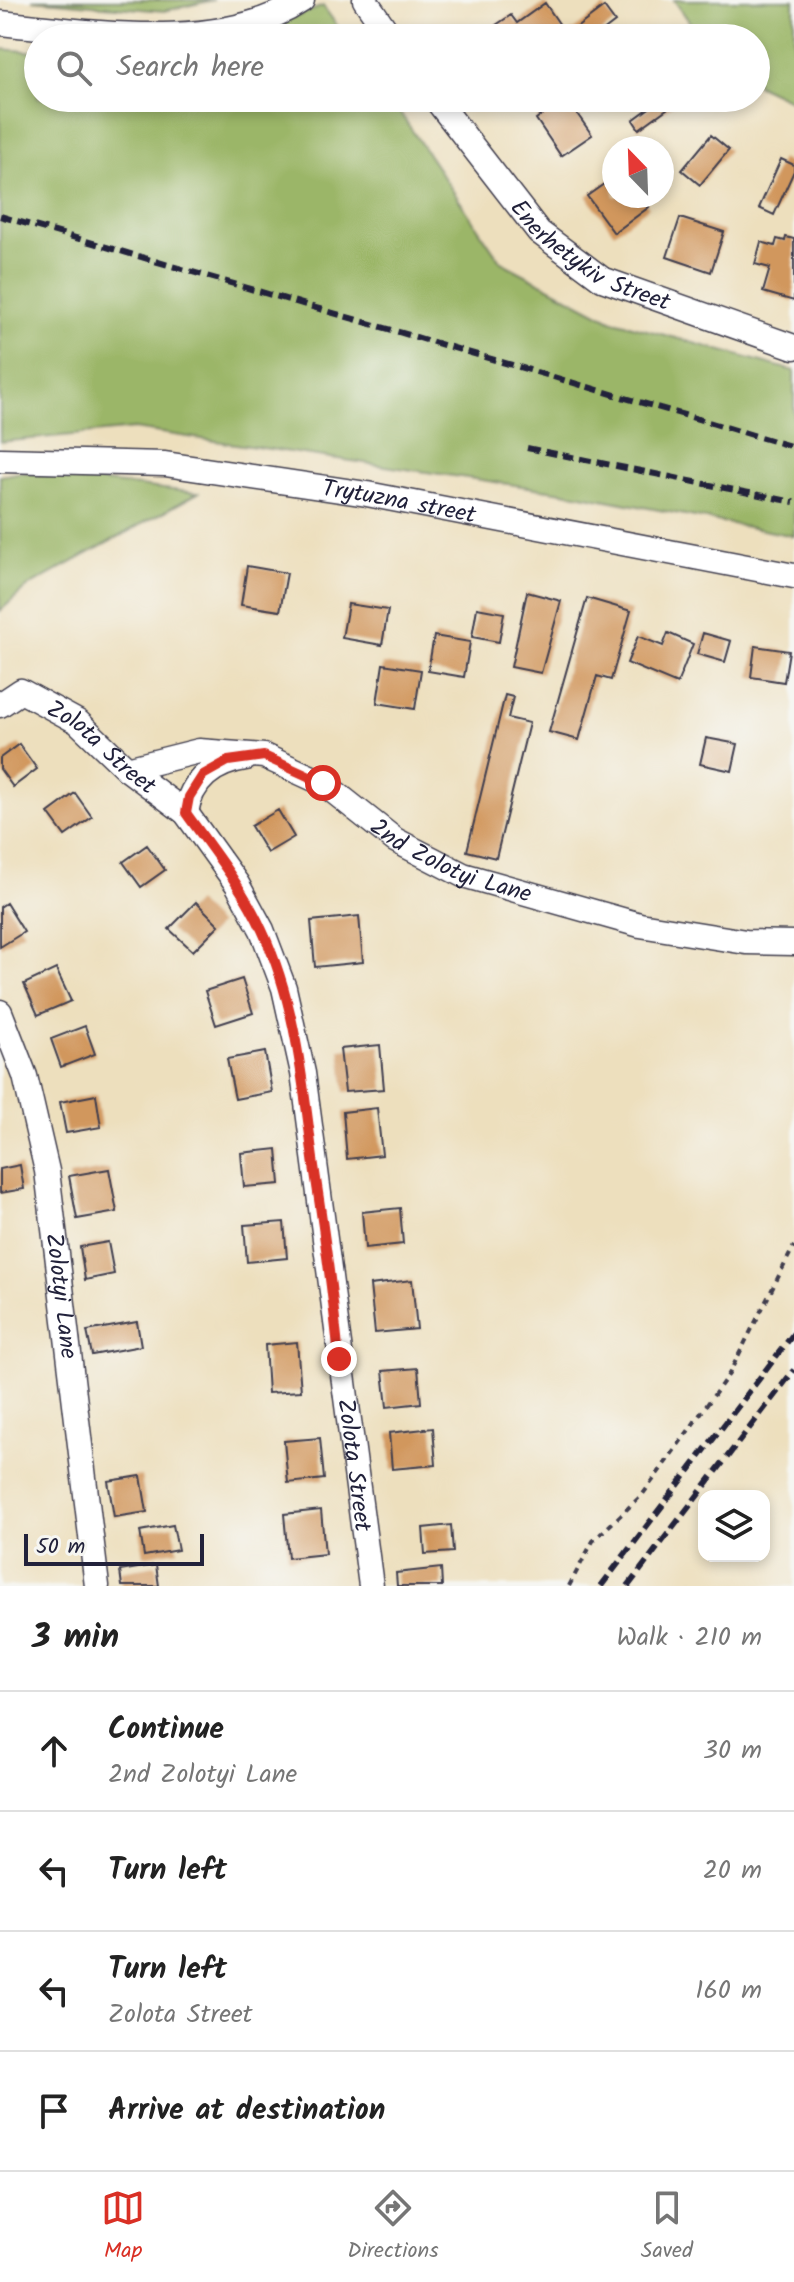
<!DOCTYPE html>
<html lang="en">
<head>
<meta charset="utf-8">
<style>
  :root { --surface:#fff; --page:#f6f6f6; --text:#222; --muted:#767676; --line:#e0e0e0; --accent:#d93025 }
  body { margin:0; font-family:Kalam,sans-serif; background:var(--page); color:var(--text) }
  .controls { position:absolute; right:24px; bottom:24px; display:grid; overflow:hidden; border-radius:16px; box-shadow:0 4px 12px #0003 }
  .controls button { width:72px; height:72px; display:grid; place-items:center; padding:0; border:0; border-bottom:2px solid var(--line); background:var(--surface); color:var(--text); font:40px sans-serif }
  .compass { position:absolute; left:602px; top:136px; width:72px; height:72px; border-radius:50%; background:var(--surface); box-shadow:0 4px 12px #0003; rotate:337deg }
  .scale { position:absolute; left:24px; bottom:20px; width:180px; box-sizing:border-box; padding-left:8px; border:4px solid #22223b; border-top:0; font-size:22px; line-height:28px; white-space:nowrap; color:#22223b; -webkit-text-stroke:6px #f6f6f2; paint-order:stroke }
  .stop { position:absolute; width:24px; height:24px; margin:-18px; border:6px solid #d93025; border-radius:50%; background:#fff }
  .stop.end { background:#d93025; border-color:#fff; box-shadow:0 2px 8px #0008 }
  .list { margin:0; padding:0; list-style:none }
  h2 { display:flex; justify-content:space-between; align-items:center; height:104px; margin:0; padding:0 32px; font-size:34px }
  h2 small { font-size:26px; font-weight:400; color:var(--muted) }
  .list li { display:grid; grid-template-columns:52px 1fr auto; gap:24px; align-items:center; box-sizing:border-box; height:120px; padding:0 32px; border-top:2px solid var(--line) }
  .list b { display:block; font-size:30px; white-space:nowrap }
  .list p { margin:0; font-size:26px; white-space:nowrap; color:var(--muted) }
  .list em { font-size:26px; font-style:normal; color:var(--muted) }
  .icon { flex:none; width:44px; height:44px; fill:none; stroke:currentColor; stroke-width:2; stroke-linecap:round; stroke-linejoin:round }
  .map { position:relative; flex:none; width:794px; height:1586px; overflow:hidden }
  .search { position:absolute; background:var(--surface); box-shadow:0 4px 12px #0003; left:24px; right:24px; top:24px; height:88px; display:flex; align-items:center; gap:20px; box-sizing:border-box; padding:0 28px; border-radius:44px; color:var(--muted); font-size:30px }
  .sheet { height:584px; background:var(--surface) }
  nav { display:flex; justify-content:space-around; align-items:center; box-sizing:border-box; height:112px; border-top:2px solid var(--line); background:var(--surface); font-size:22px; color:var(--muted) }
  nav a { display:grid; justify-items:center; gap:4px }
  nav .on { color:var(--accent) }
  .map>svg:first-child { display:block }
  .forest { fill:#9bb668; stroke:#5e6c52; stroke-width:2 }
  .building { fill:#d1975d }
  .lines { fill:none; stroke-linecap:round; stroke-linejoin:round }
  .minor-casing { stroke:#403e4e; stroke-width:27 }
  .path { stroke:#403e4e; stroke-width:4; stroke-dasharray:6 6; stroke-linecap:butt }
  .minor { stroke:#fff; stroke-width:24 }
  .rail { stroke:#22223b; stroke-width:6; stroke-dasharray:12 6; stroke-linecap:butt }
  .route { stroke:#d93025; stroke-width:10 }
  .labels { text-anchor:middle; stroke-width:8; stroke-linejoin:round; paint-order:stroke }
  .street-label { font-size:24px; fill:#22223b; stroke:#f6f6f2 }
</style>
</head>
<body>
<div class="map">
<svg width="794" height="1586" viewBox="0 0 794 1586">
  <rect width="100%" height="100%" fill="#f6f6f2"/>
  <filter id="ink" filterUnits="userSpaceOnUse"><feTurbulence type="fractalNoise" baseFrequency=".0125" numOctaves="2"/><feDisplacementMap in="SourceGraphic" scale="16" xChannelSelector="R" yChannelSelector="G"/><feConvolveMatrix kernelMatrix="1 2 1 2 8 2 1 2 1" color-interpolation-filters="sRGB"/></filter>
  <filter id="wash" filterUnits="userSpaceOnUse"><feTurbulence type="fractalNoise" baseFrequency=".006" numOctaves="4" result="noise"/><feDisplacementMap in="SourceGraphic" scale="32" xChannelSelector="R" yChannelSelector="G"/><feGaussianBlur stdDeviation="1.8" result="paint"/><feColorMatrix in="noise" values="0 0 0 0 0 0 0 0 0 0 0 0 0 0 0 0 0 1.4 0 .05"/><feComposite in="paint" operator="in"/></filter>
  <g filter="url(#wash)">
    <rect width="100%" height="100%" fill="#eddfbd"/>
    <path class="forest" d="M32,0H214L164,11Z
      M674,0H794V102L756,84V38H701Z
      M323,6L346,38H242Z
      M0,49L38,52V98H390L501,262L611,320L794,371V536L576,494L134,429L0,442Z
      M22,472L198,493L27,587L0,611V476Z"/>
    <g id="blocks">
      <path class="building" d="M545,3L564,31L554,38H487L484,33L511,15L517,23Z
        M604,7L615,22L594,38H563Z
        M566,98L592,135L561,156L536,119Z
        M663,98H682L639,129L633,120Z
        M711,135L729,150L700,185L682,170Z
        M781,159L794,165V171L774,215L759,208Z
        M614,177V196H641L649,207L614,233L587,196Z
        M680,218L724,232L711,272L667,257Z
        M786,237L794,239V301L763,292L770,268L755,264L761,242L775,246L777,239L785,241Z
        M247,566L287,573L280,611L241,605Z
        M527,592L561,601L541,673L511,667Z
        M587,598L631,611L611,680L597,676L579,740L549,732Z
        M348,604L388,610L382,645L342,638Z
        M477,608L504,613L499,642L472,637Z
        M668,633L693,644L677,684L627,663L638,636L663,646Z
        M703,633L731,641L725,662L697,654Z
        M434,636L470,642L464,677L428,671Z
        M755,646L789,651L784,682L751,677Z
        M383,664L421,670L415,709L377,703Z
        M505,695L513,697L508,718L529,723L496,858L467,851Z
        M706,738L738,744L732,771L700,764Z
        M19,744L37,769L13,787L0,769V758Z
        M75,793L92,817L65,836L48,813Z
        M278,810L294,837L267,853L251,826Z
        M147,845L165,870L141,887L123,862Z
        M196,902L219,925L193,951L169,929Z
        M6,903L24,932L0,947V907Z
        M359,916L363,962L315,967L311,921Z
        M56,969L71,1001L38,1015L24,984Z
        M242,979L253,1013L216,1025L205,991Z
        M85,1026L95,1054L61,1067L51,1039Z
        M380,1045L384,1089L345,1092L340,1049Z
        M265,1052L272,1092L235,1099L227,1059Z
        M96,1095L101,1127L66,1133L60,1102Z
        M377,1108L382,1155L347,1159L343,1112Z
        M277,1149L280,1184L244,1187L241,1153Z
        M20,1165L24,1189L0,1193V1169Z
        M109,1169L117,1212L77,1219L69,1176Z
        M400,1208L403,1244L365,1248L362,1212Z
        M284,1222L287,1258L247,1262L244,1225Z
        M108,1242L114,1274L85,1280L80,1247Z
        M412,1280L417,1329L375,1333L370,1285Z
        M137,1322L141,1346L92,1355L87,1331Z
        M297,1342L301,1391L268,1393L265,1345Z
        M418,1368L421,1403L387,1407L383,1371Z
        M433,1428L436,1465L392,1469L389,1433Z
        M320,1438L324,1479L288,1483L284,1441Z
        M141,1476L147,1512L114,1517L108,1481Z
        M321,1510L325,1554L288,1558L284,1514Z
        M173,1525L178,1550L144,1556L140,1531Z
        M451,1525L453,1552L425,1554L423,1528Z
        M156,1565L159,1586H122L120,1571Z
        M441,1568L442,1586H397L396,1573Z"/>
    </g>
  </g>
  <g filter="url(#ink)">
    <use href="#blocks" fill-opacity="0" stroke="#403e4e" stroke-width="2"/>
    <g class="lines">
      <g class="minor-casing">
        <g id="minor">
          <path d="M365,0L391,38"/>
          <path d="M0,23C90,32 223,54 302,0"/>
          <path id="s1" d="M435,98L539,232L602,279L794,347"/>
          <path id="s2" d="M0,460L165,464L367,494L794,576"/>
          <path id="s3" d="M0,705L21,691L78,722L127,769L186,813L237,884L262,930L284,988L303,1073L371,1586"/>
          <path id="s4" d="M127,769L199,751L264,756L323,783L395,840L463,875L640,925L746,942L794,943"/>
          <path d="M186,813C191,780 213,763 246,758"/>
          <path id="s5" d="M0,1012L25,1076L47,1171L97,1586"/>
        </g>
      </g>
      <path class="path" d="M569,1586L593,1541L643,1494L729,1374L794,1246"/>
      <use href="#minor" class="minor"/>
      <path class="rail" d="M0,216L794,447
        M527,448L794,502
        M601,1586L794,1333
        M628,1586L794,1370"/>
    </g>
  </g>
  <g class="lines" filter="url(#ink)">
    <path class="route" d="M323,783L264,756L228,761L203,775L189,797L186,813C213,851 243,888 262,930C297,1005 303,1087 314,1166C324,1231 333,1294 339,1359"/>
  </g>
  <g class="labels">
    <g class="street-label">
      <text dy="8" stroke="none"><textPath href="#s1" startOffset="226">Enerhetykiv Street</textPath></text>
      <text dy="8" stroke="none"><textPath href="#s2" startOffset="402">Trytuzna street</textPath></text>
      <text dy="8" stroke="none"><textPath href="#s3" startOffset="124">Zolota Street</textPath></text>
      <text dy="8" stroke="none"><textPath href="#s4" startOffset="356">2nd Zolotyi Lane</textPath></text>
      <text dy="8" stroke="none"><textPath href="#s5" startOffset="292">Zolotyi Lane</textPath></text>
      <text dy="8" stroke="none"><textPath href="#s3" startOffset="916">Zolota Street</textPath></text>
    </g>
  </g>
</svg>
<div class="controls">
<button><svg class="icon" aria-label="layers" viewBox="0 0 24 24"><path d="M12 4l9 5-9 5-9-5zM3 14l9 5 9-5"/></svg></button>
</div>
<svg class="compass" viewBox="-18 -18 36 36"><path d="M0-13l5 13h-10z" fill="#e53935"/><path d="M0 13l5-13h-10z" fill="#767676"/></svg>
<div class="scale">50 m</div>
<div class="stop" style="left:323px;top:783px"></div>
<div class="stop end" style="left:339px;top:1359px"></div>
<div class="search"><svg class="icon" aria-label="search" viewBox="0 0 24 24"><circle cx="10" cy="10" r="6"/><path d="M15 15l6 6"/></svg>Search here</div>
</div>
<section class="sheet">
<h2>3 min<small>Walk · 210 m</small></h2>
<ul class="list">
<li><svg class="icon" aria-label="ahead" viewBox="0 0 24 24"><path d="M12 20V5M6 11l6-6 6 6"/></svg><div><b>Continue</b><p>2nd Zolotyi Lane</p></div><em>30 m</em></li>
<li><svg class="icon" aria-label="left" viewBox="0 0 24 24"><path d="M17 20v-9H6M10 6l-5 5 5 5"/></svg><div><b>Turn left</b></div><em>20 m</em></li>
<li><svg class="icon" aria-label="left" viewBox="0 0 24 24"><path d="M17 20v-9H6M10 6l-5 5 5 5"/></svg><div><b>Turn left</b><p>Zolota Street</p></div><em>160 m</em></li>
<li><svg class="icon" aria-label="arrive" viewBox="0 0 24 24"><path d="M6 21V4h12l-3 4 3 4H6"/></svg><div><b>Arrive at destination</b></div></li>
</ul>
</section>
<nav>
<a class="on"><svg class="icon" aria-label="map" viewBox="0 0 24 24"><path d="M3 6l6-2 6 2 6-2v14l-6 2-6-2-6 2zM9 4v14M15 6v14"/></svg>Map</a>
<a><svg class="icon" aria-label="directions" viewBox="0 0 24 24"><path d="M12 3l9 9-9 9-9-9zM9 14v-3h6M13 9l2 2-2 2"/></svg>Directions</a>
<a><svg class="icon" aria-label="saved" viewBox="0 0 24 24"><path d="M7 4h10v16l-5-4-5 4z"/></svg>Saved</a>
</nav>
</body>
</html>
